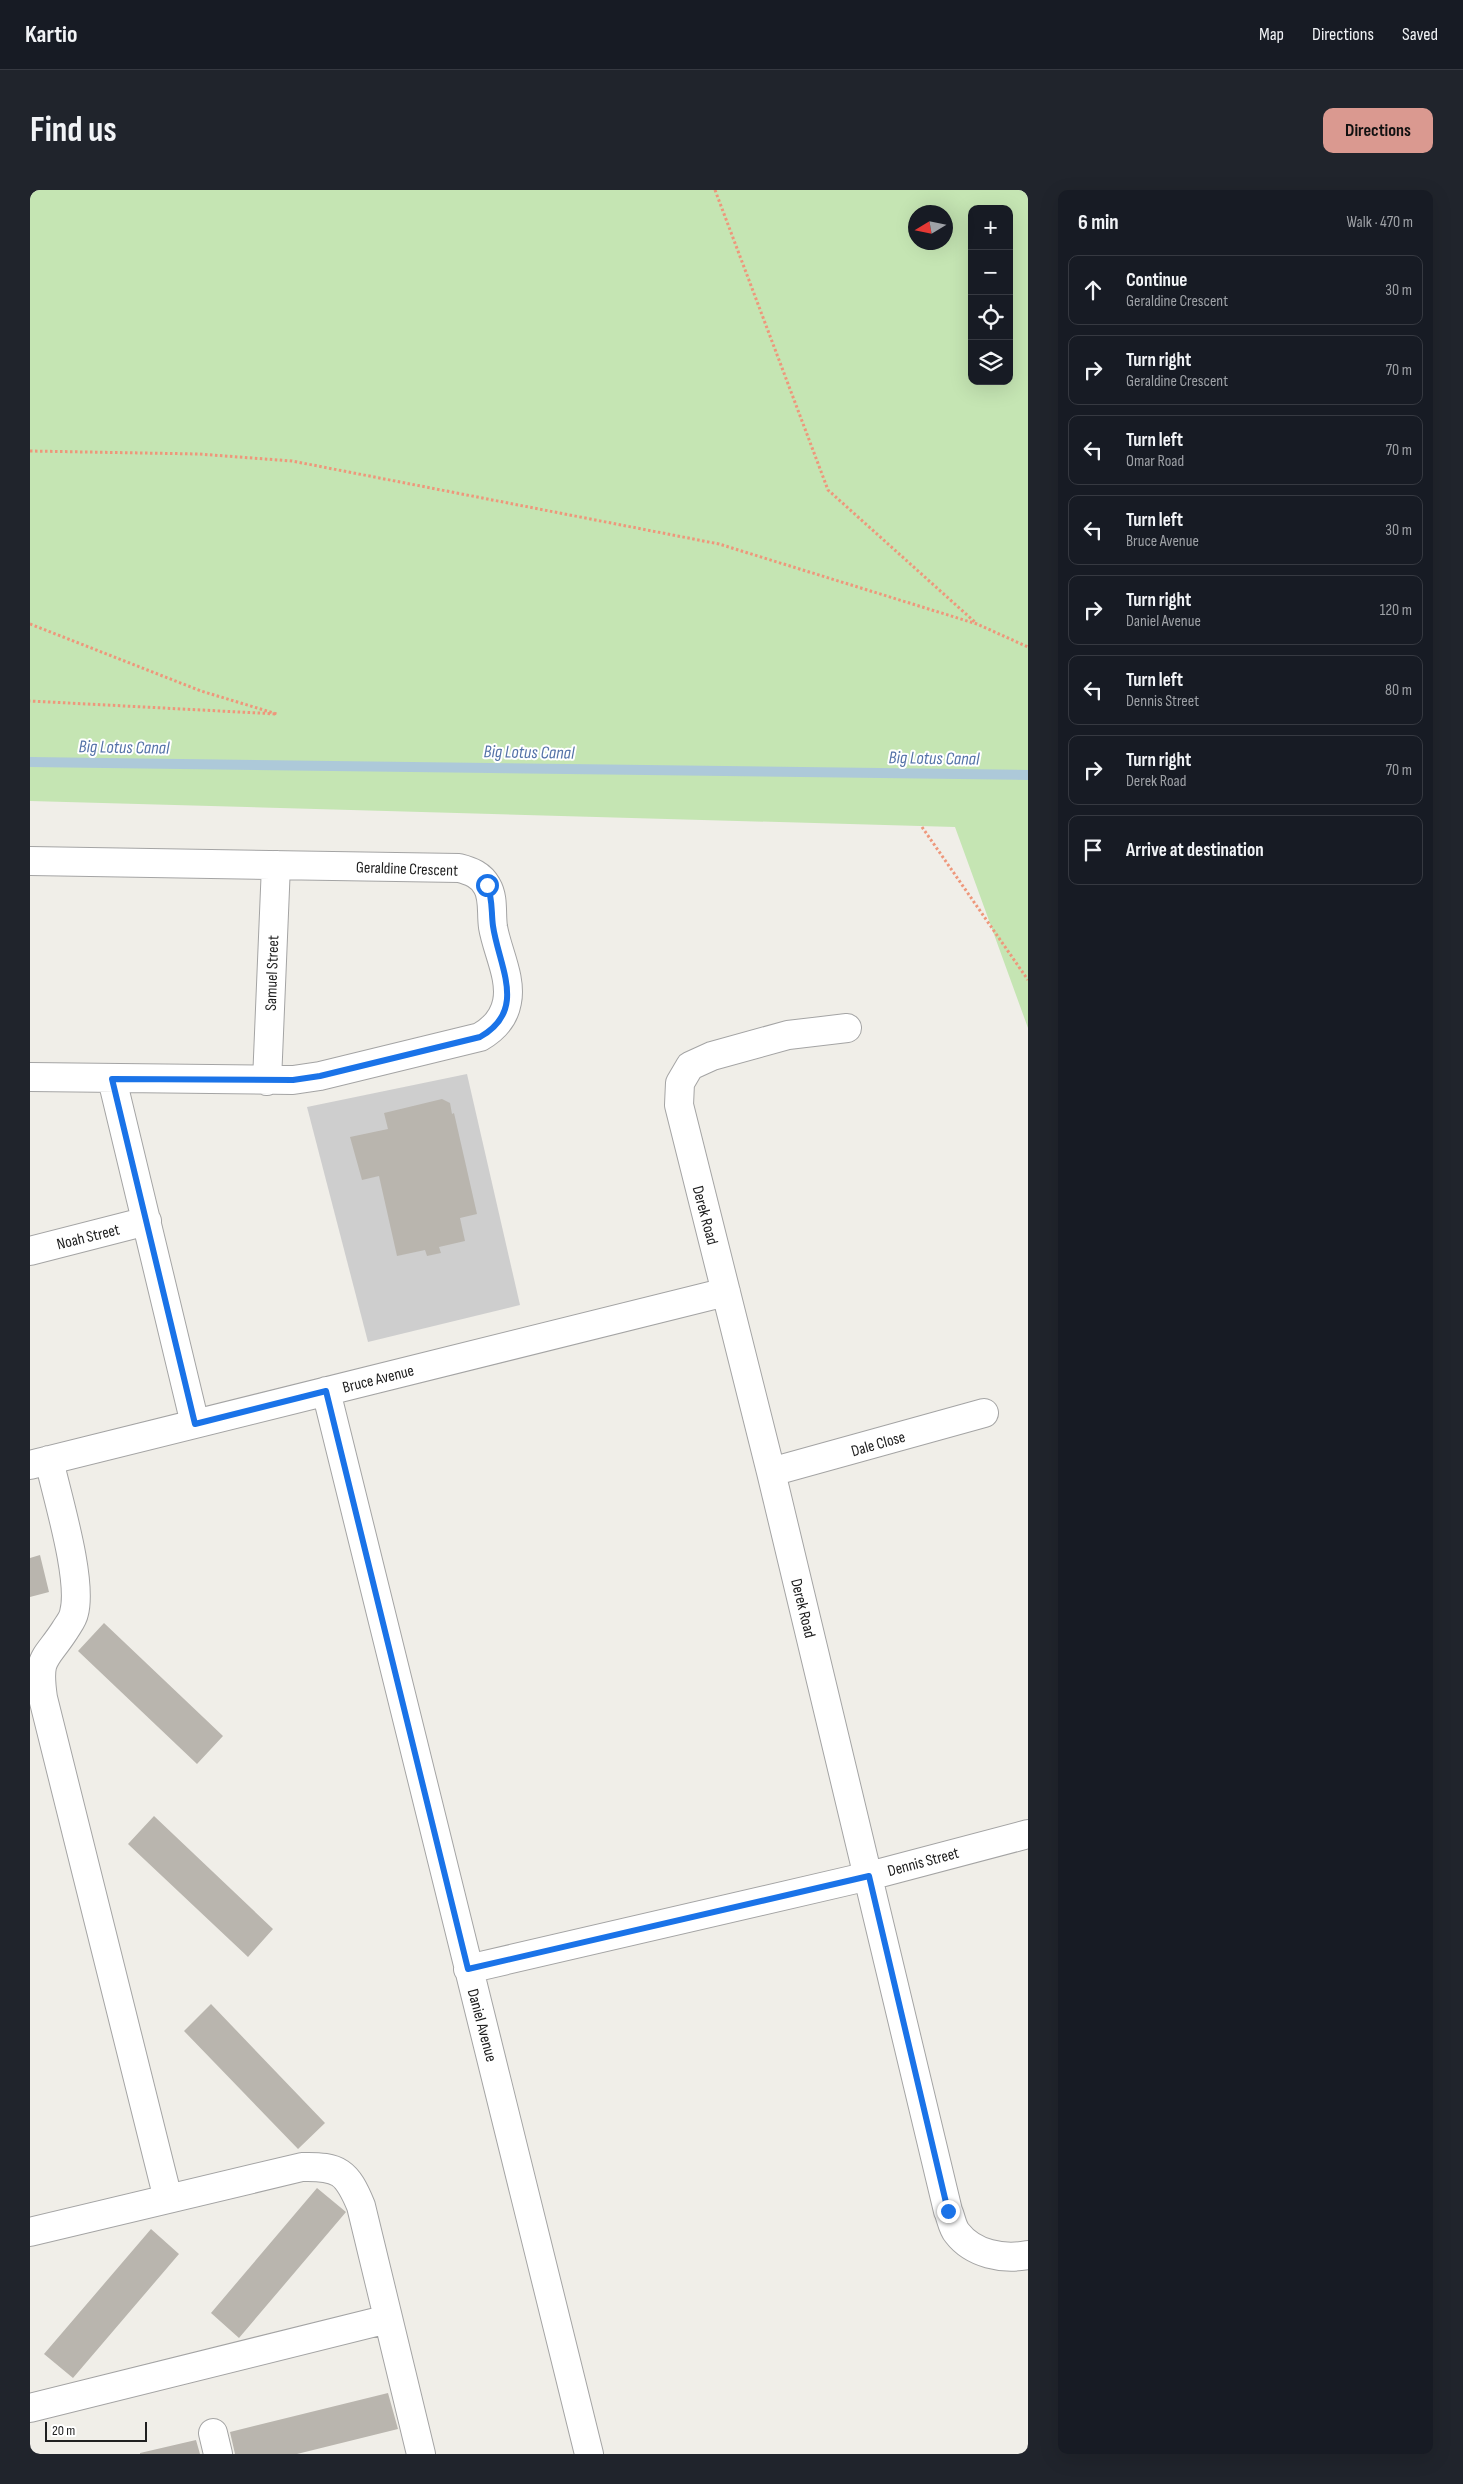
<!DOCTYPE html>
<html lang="en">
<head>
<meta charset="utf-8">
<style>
  :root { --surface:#171b24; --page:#20242c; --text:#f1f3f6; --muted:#9ea1a6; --line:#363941; --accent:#da9990 }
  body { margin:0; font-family:"Sofia Sans Condensed",sans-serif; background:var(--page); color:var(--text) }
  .controls { position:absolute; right:15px; top:15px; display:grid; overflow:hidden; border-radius:10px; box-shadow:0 5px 20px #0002 }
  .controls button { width:45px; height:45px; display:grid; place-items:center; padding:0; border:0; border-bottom:1px solid var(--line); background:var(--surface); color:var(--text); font:25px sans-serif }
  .compass { position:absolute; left:878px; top:15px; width:45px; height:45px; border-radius:50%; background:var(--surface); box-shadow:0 5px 20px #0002; rotate:260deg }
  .scale { position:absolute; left:15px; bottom:12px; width:102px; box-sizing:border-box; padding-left:5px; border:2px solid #202020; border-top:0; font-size:14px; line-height:18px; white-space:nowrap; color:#202020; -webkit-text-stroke:4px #fff; paint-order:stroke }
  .stop { position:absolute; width:15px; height:15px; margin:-11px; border:4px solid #1a73e8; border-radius:50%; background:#fff }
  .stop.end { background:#1a73e8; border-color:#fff; box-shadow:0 1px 5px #0008 }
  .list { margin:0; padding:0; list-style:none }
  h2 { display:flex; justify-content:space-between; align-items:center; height:65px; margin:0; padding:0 20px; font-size:21px }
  h2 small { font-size:16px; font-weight:400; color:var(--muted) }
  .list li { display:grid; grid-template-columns:32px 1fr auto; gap:15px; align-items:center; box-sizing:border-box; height:70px; margin:0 10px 10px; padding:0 10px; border:1px solid var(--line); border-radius:10px }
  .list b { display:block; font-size:19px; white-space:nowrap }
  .list p { margin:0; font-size:16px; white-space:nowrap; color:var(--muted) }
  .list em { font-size:16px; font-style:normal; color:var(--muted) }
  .icon { flex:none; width:28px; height:28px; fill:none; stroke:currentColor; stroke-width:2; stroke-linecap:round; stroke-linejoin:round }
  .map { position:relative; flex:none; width:998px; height:2264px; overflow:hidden; border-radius:10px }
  header { display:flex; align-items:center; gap:30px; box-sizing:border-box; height:70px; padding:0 25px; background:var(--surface); border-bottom:1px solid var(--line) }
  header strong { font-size:24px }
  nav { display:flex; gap:28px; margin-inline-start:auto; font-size:18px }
  .intro { display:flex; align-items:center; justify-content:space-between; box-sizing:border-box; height:120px; padding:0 30px }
  h1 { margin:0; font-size:35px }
  .button { padding:12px 22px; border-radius:10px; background:var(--accent); color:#111; font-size:18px; font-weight:700 }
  main { display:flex; gap:30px; padding:0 30px }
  aside { flex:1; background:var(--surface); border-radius:10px; box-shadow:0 5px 20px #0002 }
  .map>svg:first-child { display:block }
  .religious { fill:#cecece }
  .grass { fill:#c5e5b3; fill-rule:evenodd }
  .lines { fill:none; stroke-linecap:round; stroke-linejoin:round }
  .stream { stroke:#adc9d9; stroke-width:10 }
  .building { fill:#b9b5ae }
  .minor-casing { stroke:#a4a4a4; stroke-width:30 }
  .path { stroke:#ee977b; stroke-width:3; stroke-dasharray:2.5 2.5; stroke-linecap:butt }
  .minor { stroke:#fff; stroke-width:28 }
  .route { stroke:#1a73e8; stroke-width:6 }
  .labels { text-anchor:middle; stroke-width:4; stroke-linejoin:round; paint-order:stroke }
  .street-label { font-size:16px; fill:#202020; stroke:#fff }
  .water-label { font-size:18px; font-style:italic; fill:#5573a8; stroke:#fff }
</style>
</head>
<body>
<header>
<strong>Kartio</strong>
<nav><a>Map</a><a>Directions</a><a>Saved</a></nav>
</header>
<div class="intro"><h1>Find us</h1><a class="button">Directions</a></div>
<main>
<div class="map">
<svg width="998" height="2264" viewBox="0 0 998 2264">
  <rect width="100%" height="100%" fill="#f0eee8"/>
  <path class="religious" d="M437,884L490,1115L338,1152L277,917Z"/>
  <path class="grass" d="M0,0H998V838L925,637L0,611ZM942,19H979V191H942ZM886,22H916V52H886Z"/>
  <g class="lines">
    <path class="stream" d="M0,572L998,585"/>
  </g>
  <path class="building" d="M412,909L420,913L422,924L424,923L447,1024L430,1028L435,1051L409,1057L411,1063L397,1066L395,1060L367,1066L349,986L332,990L320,947L358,939L354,923Z
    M10,1365L19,1402L0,1407V1368Z
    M74,1433L193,1546L167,1574L48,1461Z
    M124,1626L243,1739L218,1767L98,1654Z
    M181,1814L295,1933L268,1959L154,1841Z
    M287,1998L316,2022L209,2148L181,2123Z
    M121,2039L149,2064L43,2188L14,2164Z
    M358,2203L368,2239L267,2264H205L200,2242Z
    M166,2250L170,2264H110V2263Z"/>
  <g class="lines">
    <g class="minor-casing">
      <path id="minor" d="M0,671L429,678C441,681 451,685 457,696C464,708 461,723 463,737C467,761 482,788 477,812C474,828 464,839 450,847L290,886L263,890L0,887
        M817,838L758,845L682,866L660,876L650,893L649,915L741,1282L918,2021C921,2027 922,2037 927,2043C943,2064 973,2070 998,2065
        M82,889L165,1234
        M237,891L246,675
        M0,1061L117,1031
        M296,1201L559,2264
        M19,1270C27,1306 53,1390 44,1423C43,1429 38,1435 35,1440C15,1471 7,1466 13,1508L138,2009
        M0,1275L696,1102
        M741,1282L954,1223
        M438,1779L839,1686L998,1644
        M0,2042L272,1977C309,1976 317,1982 331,2016L391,2264
        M0,2218L358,2129
        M183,2243L188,2264"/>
    </g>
    <path class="path" d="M685,0L798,300L946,433
      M0,261L169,264L262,271L689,354L947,434L998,457
      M0,434L171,501L247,524L0,511
      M892,637L998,790"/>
    <use href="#minor" class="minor"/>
  </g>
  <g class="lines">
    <path class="route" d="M457,695C463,709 461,721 463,736C469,777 498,820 450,847L290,886L263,890L82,889L165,1234L296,1201L438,1779L839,1686L918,2021"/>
  </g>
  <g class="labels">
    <g class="street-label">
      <text transform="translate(377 678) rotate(2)" y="6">Geraldine Crescent</text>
      <text transform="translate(241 783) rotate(-88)" y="6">Samuel Street</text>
      <text transform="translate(676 1025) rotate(75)" y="6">Derek Road</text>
      <text transform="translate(58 1046) rotate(-14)" y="6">Noah Street</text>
      <text transform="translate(348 1188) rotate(-14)" y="6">Bruce Avenue</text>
      <text transform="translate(848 1253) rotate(-16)" y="6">Dale Close</text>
      <text transform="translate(774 1418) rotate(76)" y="6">Derek Road</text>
      <text transform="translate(893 1671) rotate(-15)" y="6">Dennis Street</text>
      <text transform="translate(453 1835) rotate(75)" y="6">Daniel Avenue</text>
    </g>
    <g class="water-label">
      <text transform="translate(94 557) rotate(1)" y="6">Big Lotus Canal</text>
      <text transform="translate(499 562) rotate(1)" y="6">Big Lotus Canal</text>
      <text transform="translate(904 568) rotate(1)" y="6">Big Lotus Canal</text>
    </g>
  </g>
</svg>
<div class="controls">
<button>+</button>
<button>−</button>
<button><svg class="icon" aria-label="locate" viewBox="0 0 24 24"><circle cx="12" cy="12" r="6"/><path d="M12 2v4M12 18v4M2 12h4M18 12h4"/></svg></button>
<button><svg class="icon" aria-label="layers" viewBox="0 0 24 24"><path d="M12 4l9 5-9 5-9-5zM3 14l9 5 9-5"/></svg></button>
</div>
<svg class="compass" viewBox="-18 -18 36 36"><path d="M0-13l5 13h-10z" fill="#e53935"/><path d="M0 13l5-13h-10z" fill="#9ea1a6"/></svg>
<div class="scale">20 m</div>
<div class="stop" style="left:457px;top:695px"></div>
<div class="stop end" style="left:918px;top:2021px"></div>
</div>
<aside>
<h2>6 min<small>Walk · 470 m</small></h2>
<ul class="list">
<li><svg class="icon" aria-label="ahead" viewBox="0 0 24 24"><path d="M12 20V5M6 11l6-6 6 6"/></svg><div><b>Continue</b><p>Geraldine Crescent</p></div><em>30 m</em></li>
<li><svg class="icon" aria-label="right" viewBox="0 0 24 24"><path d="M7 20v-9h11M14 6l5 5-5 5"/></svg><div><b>Turn right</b><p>Geraldine Crescent</p></div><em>70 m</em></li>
<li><svg class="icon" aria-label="left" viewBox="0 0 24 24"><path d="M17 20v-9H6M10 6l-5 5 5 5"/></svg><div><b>Turn left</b><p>Omar Road</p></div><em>70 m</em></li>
<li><svg class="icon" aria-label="left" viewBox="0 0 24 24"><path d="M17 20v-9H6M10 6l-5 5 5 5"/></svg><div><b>Turn left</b><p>Bruce Avenue</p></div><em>30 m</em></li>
<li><svg class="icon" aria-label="right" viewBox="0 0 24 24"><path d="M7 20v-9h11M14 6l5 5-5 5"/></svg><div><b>Turn right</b><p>Daniel Avenue</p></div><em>120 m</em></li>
<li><svg class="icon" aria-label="left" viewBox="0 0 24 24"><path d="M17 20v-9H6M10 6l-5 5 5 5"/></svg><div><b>Turn left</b><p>Dennis Street</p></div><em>80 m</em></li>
<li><svg class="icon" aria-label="right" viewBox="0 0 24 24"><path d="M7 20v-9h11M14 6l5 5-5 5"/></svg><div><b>Turn right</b><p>Derek Road</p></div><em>70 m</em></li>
<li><svg class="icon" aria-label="arrive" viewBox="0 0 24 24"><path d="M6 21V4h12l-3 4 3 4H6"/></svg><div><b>Arrive at destination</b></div></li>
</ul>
</aside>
</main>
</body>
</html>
